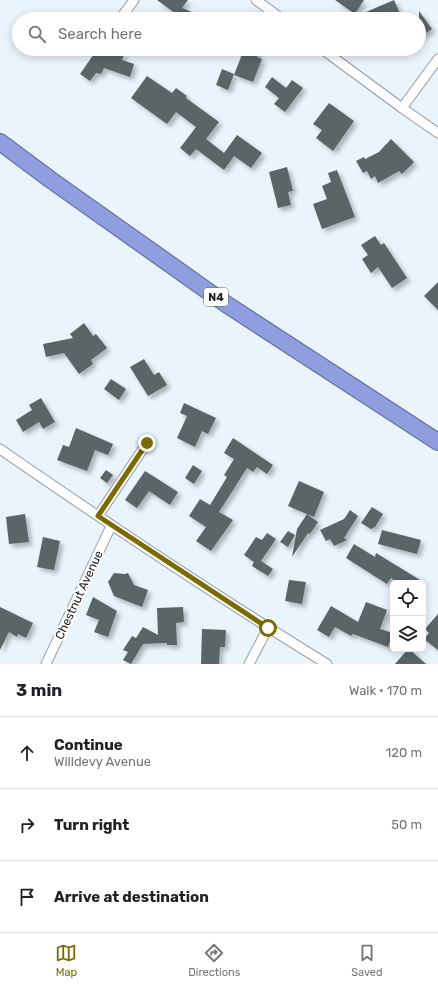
<!DOCTYPE html>
<html lang="en">
<head>
<meta charset="utf-8">
<style>
  :root { --surface:#fff; --page:#f6f6f6; --text:#202124; --muted:#757577; --line:#e0e0e0; --accent:#7b6a02 }
  body { margin:0; font-family:Rubik,sans-serif; background:var(--page); color:var(--text) }
  .controls { position:absolute; right:12px; bottom:12px; display:grid; overflow:hidden; border-radius:6px; box-shadow:0 2px 10px #0003 }
  .controls button { width:36px; height:36px; display:grid; place-items:center; padding:0; border:0; border-bottom:1px solid var(--line); background:var(--surface); color:var(--text); font:20px sans-serif }
  .stop { position:absolute; width:12px; height:12px; margin:-9px; border:3px solid #7b6a02; border-radius:50%; background:#fff }
  .stop.end { background:#7b6a02; border-color:#fff; box-shadow:0 1px 4px #0008 }
  .list { margin:0; padding:0; list-style:none }
  h2 { display:flex; justify-content:space-between; align-items:center; height:52px; margin:0; padding:0 16px; font-size:17px }
  h2 small { font-size:13px; font-weight:400; color:var(--muted) }
  .list li { display:grid; grid-template-columns:26px 1fr auto; gap:12px; align-items:center; box-sizing:border-box; height:72px; padding:0 16px; border-top:1px solid var(--line) }
  .list b { display:block; font-size:15px; white-space:nowrap }
  .list p { margin:0; font-size:13px; white-space:nowrap; color:var(--muted) }
  .list em { font-size:13px; font-style:normal; color:var(--muted) }
  .icon { flex:none; width:22px; height:22px; fill:none; stroke:currentColor; stroke-width:2; stroke-linecap:round; stroke-linejoin:round }
  .map { position:relative; flex:none; width:438px; height:664px; overflow:hidden }
  .search { position:absolute; background:var(--surface); box-shadow:0 2px 10px #0003; left:12px; right:12px; top:12px; height:44px; display:flex; align-items:center; gap:10px; box-sizing:border-box; padding:0 14px; border-radius:22px; color:var(--muted); font-size:15px }
  .sheet { height:268px; background:var(--surface) }
  nav { display:flex; justify-content:space-around; align-items:center; box-sizing:border-box; height:56px; border-top:1px solid var(--line); background:var(--surface); font-size:11px; color:var(--muted) }
  nav a { display:grid; justify-items:center; gap:2px }
  nav .on { color:var(--accent) }
  .map>svg:first-child { display:block }
  .building { fill:#5a6568; filter:url(#shadow) }
  .lines { fill:none; stroke-linecap:round; stroke-linejoin:round }
  .minor-casing { stroke:#949ca4; stroke-width:11 }
  .trunk-casing { stroke:#566399; stroke-width:18 }
  .minor { stroke:#fff; stroke-width:9 }
  .trunk { stroke:#8f9edf; stroke-width:16 }
  .route { stroke:#7b6a02; stroke-width:5 }
  .labels { text-anchor:middle; stroke-width:4; stroke-linejoin:round; paint-order:stroke }
  .shield { fill:#fff; stroke:#636567; stroke-width:1 }
  .shield-label { font-size:11px; font-weight:bold; fill:#202326 }
  .street-label { font-size:12px; fill:#202326; stroke:#fff }
</style>
</head>
<body>
<div class="map">
<svg width="438" height="664" viewBox="0 0 438 664">
  <defs>
    <filter id="shadow"><feDropShadow dx="3.5" dy="3.5" stdDeviation="2" flood-color="#0004"/></filter>
  </defs>
  <rect width="100%" height="100%" fill="#eaf4fc"/>
  <path class="building" d="M157,0H188L182,8L209,19H183Z
    M335,0H364L355,14Z
    M394,0L401,16L393,19H369L366,12Z
    M419,11L432,29L419,38Z
    M244,49H254L259,51L257,57L262,59L253,82L234,75Z
    M112,50L124,54L122,60L134,64L130,77L104,68L101,74L96,73L90,81L80,74L96,51L110,56Z
    M222,69L234,74L228,90L216,85Z
    M147,76L172,93L176,88L187,96L186,98L219,122L206,139L224,153L237,135L262,153L251,168L234,156L224,170L196,149L190,156L180,148L196,127L176,112L167,124L131,98Z
    M272,77L286,88L292,80L303,88L285,112L274,104L279,98L265,87Z
    M329,103L354,121L333,151L316,138L322,130L313,124Z
    M391,139L414,162L402,174L399,171L378,183L375,176L371,179L367,171L363,173L356,161L364,157L365,159L379,152Z
    M287,167L293,191L288,192L291,205L278,208L269,172Z
    M337,170L355,217L322,229L313,204L327,199L322,186L331,182L328,173Z
    M375,236L381,245L384,243L407,278L392,288L378,267L371,273L362,259L368,255L361,245Z
    M438,282V310L424,296Z
    M84,323L93,336L96,334L107,348L91,360L93,364L79,374L64,353L46,357L43,344L73,338L70,334Z
    M144,359L154,375L159,372L167,385L148,396L130,367Z
    M111,379L126,389L119,400L104,389Z
    M41,398L55,422L43,429L39,422L23,432L16,420L32,410L29,405Z
    M184,403L216,418L208,434L202,431L195,447L177,438L187,416L180,413Z
    M76,428L113,444L108,455L95,450L87,471L57,460L63,445L69,447Z
    M233,438L273,465L267,474L257,467L253,472L247,468L219,512L233,520L211,551L196,541L206,527L189,516L200,499L210,505L227,477L224,475L234,459L224,453Z
    M193,465L202,471L194,484L185,478Z
    M106,470L113,475L107,483L100,478Z
    M145,471L178,492L170,505L149,491L137,508L125,500Z
    M299,481L324,492L314,517L288,506Z
    M372,507L383,514L375,527L371,529L361,523Z
    M350,510L358,516L344,538L347,540L334,546L330,539L326,541L320,530L344,519Z
    M25,514L29,542L9,544L6,517Z
    M307,514L318,522L310,534L308,533L292,557L297,529Z
    M382,530L421,540L417,554L378,544Z
    M288,531L295,535L288,547L280,542Z
    M267,533L276,539L261,561L273,569L268,576L252,566L254,562L244,555L256,537L262,540Z
    M43,537L60,541L54,570L37,567Z
    M354,544L375,557L376,553L425,583H399L391,578L387,584L346,558Z
    M114,573L125,574L128,573L134,585L148,590L142,607L114,596L108,582Z
    M289,580L306,582L302,604L285,601Z
    M93,597L117,611L108,637L94,632L99,620L86,615Z
    M366,602L387,610L380,629L393,633L388,647L353,634L351,636L335,627L329,637L317,630L331,606L358,622Z
    M0,607L33,623L26,638L18,634L17,637L9,632L0,650Z
    M183,607L184,622L176,623L177,645H167V643L143,644L131,664L123,660L128,652L123,650L132,636L136,638L143,627L158,635L157,608Z
    M438,614V650L424,639L429,633L425,629Z
    M202,629L226,630L225,647H220L219,664H201Z
    M408,649H409L426,664H395Z"/>
  <g class="lines">
    <g class="minor-casing">
      <path id="minor" d="M256,0L282,19
        M120,19L134,0
        M322,49L402,108L438,133
        M402,108L438,59
        M0,449C107,523 216,596 327,664
        M98,516L147,443
        M46,664L111,526
        M249,664L268,628"/>
    </g>
    <g class="trunk-casing">
      <path id="trunk" d="M0,142L51,180L226,304L438,442"/>
    </g>
    <use href="#minor" class="minor"/>
    <use href="#trunk" class="trunk"/>
  </g>
  <g class="lines">
    <path class="route" d="M147,443L98,516L268,628"/>
  </g>
  <g class="labels">
    <rect class="shield" x="204" y="288" width="24" height="18" rx="3"/>
    <g class="shield-label">
      <text x="216" y="301">N4</text>
    </g>
    <g class="street-label">
      <text transform="translate(79 595) rotate(-65)" y="4">Chestnut Avenue</text>
    </g>
  </g>
</svg>
<div class="controls">
<button><svg class="icon" aria-label="locate" viewBox="0 0 24 24"><circle cx="12" cy="12" r="6"/><path d="M12 2v4M12 18v4M2 12h4M18 12h4"/></svg></button>
<button><svg class="icon" aria-label="layers" viewBox="0 0 24 24"><path d="M12 4l9 5-9 5-9-5zM3 14l9 5 9-5"/></svg></button>
</div>
<div class="stop" style="left:268px;top:628px"></div>
<div class="stop end" style="left:147px;top:443px"></div>
<div class="search"><svg class="icon" aria-label="search" viewBox="0 0 24 24"><circle cx="10" cy="10" r="6"/><path d="M15 15l6 6"/></svg>Search here</div>
</div>
<section class="sheet">
<h2>3 min<small>Walk · 170 m</small></h2>
<ul class="list">
<li><svg class="icon" aria-label="ahead" viewBox="0 0 24 24"><path d="M12 20V5M6 11l6-6 6 6"/></svg><div><b>Continue</b><p>Willdevy Avenue</p></div><em>120 m</em></li>
<li><svg class="icon" aria-label="right" viewBox="0 0 24 24"><path d="M7 20v-9h11M14 6l5 5-5 5"/></svg><div><b>Turn right</b></div><em>50 m</em></li>
<li><svg class="icon" aria-label="arrive" viewBox="0 0 24 24"><path d="M6 21V4h12l-3 4 3 4H6"/></svg><div><b>Arrive at destination</b></div></li>
</ul>
</section>
<nav>
<a class="on"><svg class="icon" aria-label="map" viewBox="0 0 24 24"><path d="M3 6l6-2 6 2 6-2v14l-6 2-6-2-6 2zM9 4v14M15 6v14"/></svg>Map</a>
<a><svg class="icon" aria-label="directions" viewBox="0 0 24 24"><path d="M12 3l9 9-9 9-9-9zM9 14v-3h6M13 9l2 2-2 2"/></svg>Directions</a>
<a><svg class="icon" aria-label="saved" viewBox="0 0 24 24"><path d="M7 4h10v16l-5-4-5 4z"/></svg>Saved</a>
</nav>
</body>
</html>
